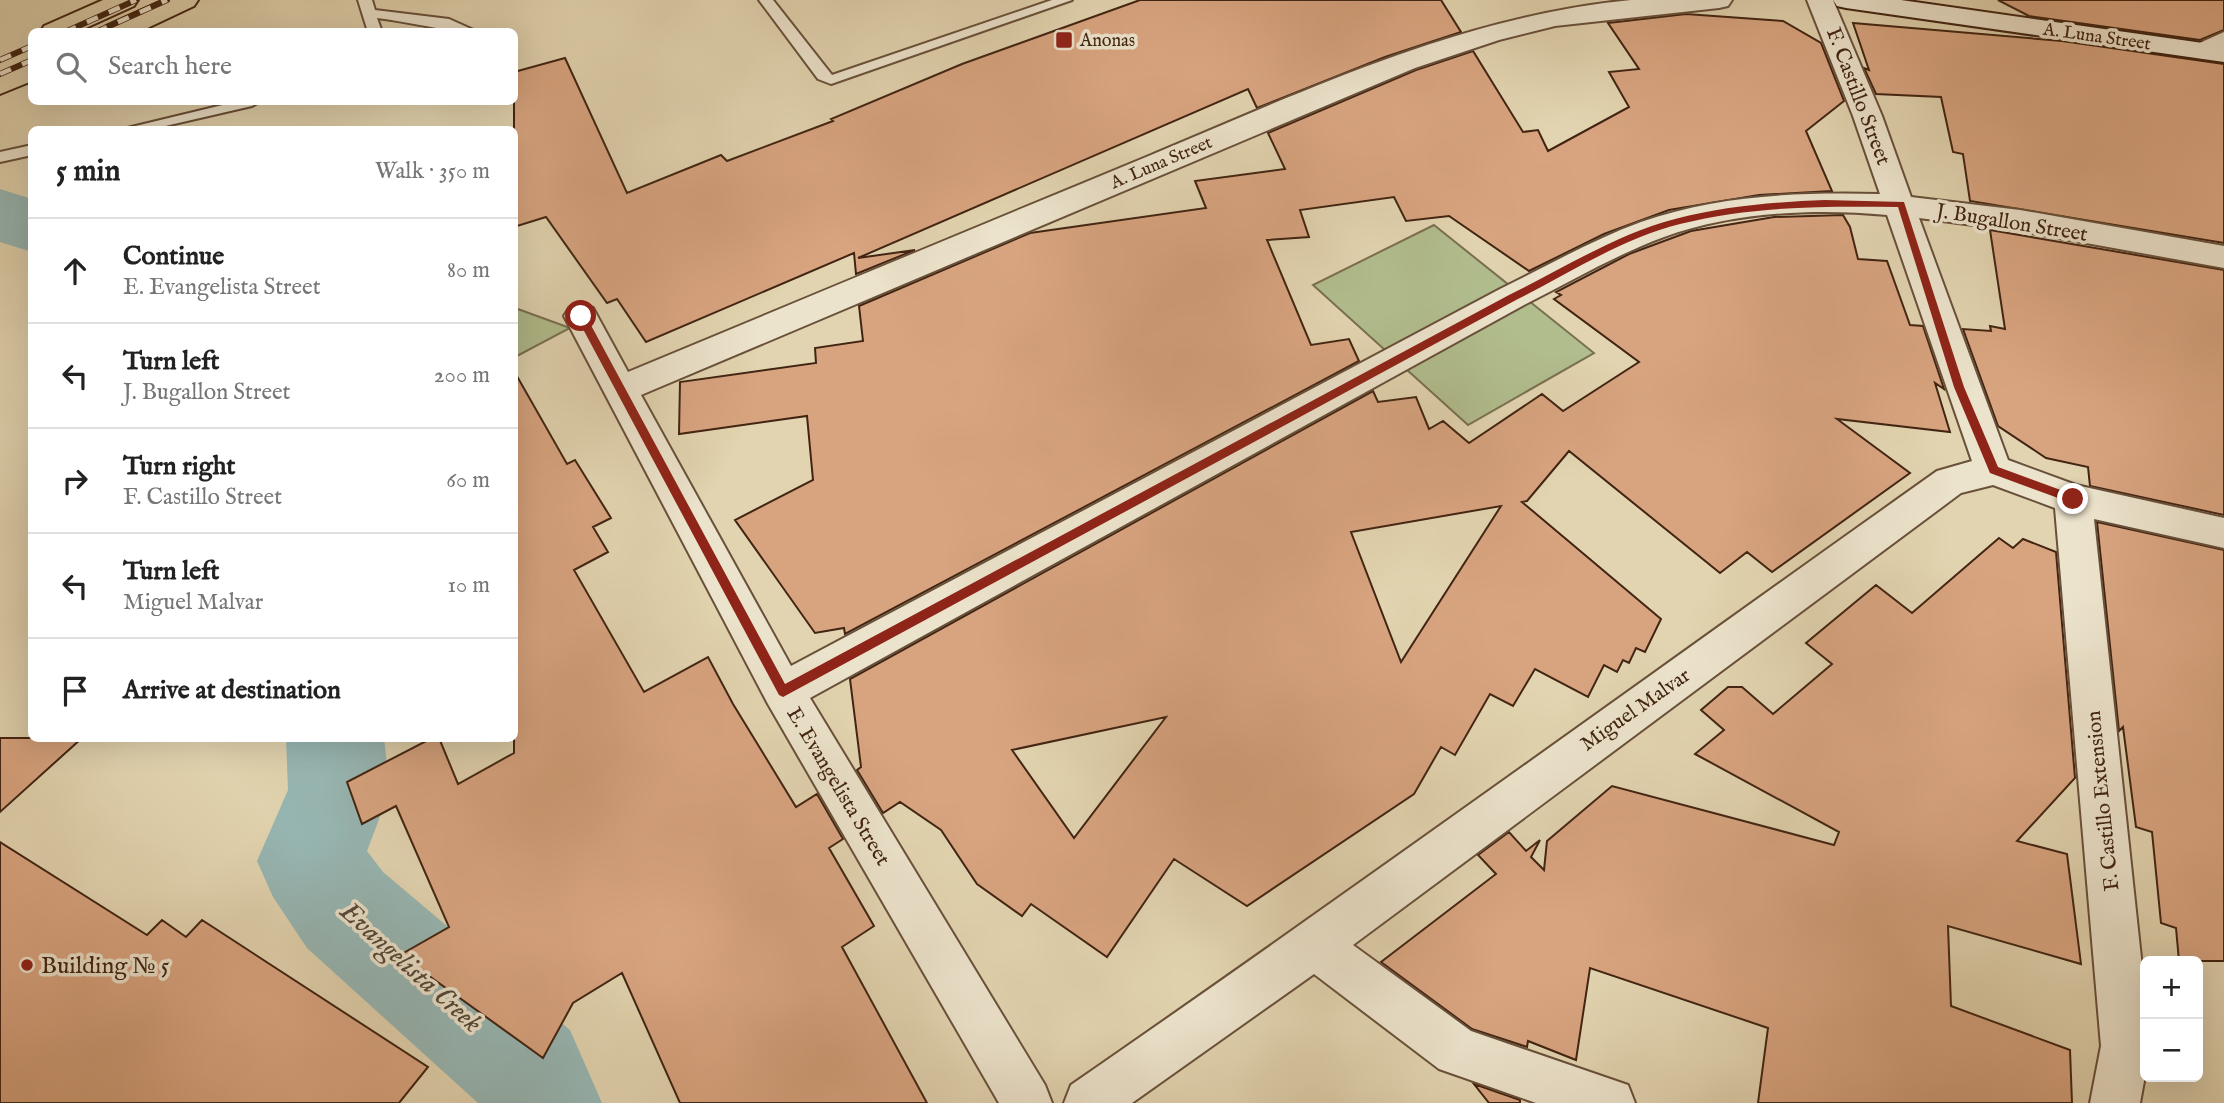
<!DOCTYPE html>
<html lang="en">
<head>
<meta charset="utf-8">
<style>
  :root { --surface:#fff; --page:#f2f2f2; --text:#222; --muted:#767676; --line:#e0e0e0 }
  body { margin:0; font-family:"IM FELL English",serif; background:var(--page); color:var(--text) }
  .controls { position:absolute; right:21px; bottom:21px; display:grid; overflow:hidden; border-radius:10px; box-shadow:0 7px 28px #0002 }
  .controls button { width:63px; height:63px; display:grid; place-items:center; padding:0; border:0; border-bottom:2px solid var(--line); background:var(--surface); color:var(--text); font:35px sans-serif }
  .stop { position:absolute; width:21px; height:21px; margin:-16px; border:5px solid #8f2418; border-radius:50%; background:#fff }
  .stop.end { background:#8f2418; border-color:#fff; box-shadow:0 2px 7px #0008 }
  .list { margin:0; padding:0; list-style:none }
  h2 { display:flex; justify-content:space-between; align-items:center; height:91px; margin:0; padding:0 28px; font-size:30px }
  h2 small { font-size:23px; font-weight:400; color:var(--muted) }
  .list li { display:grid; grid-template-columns:46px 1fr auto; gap:21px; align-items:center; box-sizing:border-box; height:105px; padding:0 28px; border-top:2px solid var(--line) }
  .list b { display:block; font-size:26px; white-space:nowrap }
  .list p { margin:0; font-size:23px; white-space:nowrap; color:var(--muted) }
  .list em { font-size:23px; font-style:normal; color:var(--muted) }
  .icon { flex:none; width:38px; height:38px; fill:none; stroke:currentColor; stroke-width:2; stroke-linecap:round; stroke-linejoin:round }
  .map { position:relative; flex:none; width:2224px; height:1103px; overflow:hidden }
  .search { position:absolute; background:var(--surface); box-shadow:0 7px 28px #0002; left:28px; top:28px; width:490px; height:77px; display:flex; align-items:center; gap:18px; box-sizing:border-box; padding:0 24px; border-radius:10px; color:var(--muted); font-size:26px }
  .panel { position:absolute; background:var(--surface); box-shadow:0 7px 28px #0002; left:28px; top:126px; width:490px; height:616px; border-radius:10px }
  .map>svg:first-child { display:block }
  .green { fill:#b1bd8d; stroke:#797050; stroke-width:2 }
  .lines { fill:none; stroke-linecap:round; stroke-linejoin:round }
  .river { fill:#97b7b4; fill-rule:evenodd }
  .building { fill:#d8a480; stroke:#412412; stroke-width:2; fill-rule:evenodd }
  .lane-casing { stroke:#69503a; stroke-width:4 }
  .street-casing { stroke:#69503a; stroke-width:4 }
  .secondary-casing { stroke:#412412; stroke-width:4 }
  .primary-casing { stroke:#412412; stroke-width:4 }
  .lane { fill:#ece3cc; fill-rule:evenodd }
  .street { fill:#ece3cc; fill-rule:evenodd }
  .secondary { fill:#ece3cc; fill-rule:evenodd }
  .primary { fill:#e2d4b0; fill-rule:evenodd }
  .rail-casing { stroke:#412412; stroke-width:6 }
  .rail { stroke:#ece3cc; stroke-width:4.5; stroke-dasharray:12; stroke-linecap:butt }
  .route { fill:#8f2418 }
  .poi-dot { fill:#8f2418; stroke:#ece3cc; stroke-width:2.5 }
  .labels { text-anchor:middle; stroke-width:7; stroke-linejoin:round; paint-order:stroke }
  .far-street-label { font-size:18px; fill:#412412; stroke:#ece3cc }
  .far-poi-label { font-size:18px; fill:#412412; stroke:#ece3cc; text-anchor:start }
  .street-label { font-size:21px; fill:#412412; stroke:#ece3cc }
  .near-poi-label { font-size:24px; fill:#412412; stroke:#ece3cc; text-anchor:start }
  .near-water-label { font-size:28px; font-style:italic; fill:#56493a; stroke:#ece3cc }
</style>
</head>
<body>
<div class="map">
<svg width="2224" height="1103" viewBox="0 0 2224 1103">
  <rect width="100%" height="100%" fill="#e2d4b0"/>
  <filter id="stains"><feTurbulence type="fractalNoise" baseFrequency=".00286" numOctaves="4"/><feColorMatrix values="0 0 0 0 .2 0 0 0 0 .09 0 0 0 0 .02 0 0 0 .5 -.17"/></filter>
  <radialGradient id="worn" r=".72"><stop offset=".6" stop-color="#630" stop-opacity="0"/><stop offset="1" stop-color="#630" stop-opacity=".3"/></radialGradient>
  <path class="green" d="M1434,225L1594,353L1468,425L1313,285Z
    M515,308L570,328L515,357Z"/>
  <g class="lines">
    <path class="river" d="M0,189L32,199V252L0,242Z
      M286,738H384L390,790L367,851L383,872L570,1030L602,1103H478L307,948L273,897L257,861L288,790Z"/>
  </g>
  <path class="building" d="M1140,0H1441L1461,32L1385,57L1257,108L1248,89L858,258L915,250L856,274L854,253L646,342L617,299L607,303L546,217L514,227V72L565,58L627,193L721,155L727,161L833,121L831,119L962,64Z
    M1998,0H2224V30L2200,40L2029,16Z
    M1686,14L1783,21L1821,43L1844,101L1806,131L1832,191L1759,195L1669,210L1604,234L1529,271L1449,216L1406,221L1394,197L1300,210L1309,237L1267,240L1311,345L1349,339L1359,361L845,634L844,628L815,633L735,520L813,480L807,416L679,434L680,382L816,363L815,348L863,341L859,306L1030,233L1206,208L1195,181L1285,169L1268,133L1416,70L1473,51L1523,132L1538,130L1548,151L1629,107L1609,72L1639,69L1608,23Z
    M1853,23L2062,41L2224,64V243L1970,201L1963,154L1953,152L1941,97L1876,94L1864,68L1869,70Z
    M1843,215L1850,227L1858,259L1887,261L1910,325L1923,326L1944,389L1935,383L1950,432L1837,419L1910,473L1772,572L1747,552L1720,573L1569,451L1527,501L1522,502L1661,619L1645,652L1636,648L1629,663L1623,660L1617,672L1604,665L1588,697L1535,669L1513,706L1490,694L1455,755L1441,747L1414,794L1247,906L1174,859L1107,957L1031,904L1022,916L977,884L941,830L900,802L883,813L857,770L861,767L850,679L1373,391L1378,402L1416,397L1429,429L1443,421L1469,443L1542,394L1563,411L1639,362L1554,299L1561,295L1556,292L1629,254L1691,231L1774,217ZM1501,506L1401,662L1351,532ZM1166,717L1074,838L1012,750Z
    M1990,230L2224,270V515L2090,486L2088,467L2046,458L1998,426L1963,329L1991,331L1990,326L2005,329Z
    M514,371L567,464L575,460L611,518L593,527L608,552L574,570L644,692L708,657L733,704L796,807L817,794L843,839L829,848L874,926L842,947L927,1103H680L622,973L573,1003L543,1058L400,955L449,927L396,806L362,824L347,782L432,738H439L458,784L514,753Z
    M2097,522L2224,550V961H2179L2176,928L2161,923L2152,832L2136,827L2123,727L2119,731Z
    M1999,538L2013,548L2023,539L2056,552L2075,778L2017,841L2067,854L2081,964L1948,926L1951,1006L2070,1050L2072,1103H1758L1768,1028L1590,968L1576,1060L1528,1041L1527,1047L1472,1029L1381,962L1496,874L1478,855L1509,832L1526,851L1540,840L1531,857L1544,870L1547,841L1612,786L1834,845L1839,832L1695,754L1724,730L1701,710L1728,687H1742L1773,714L1832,664L1806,643L1876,585L1912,613Z
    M0,738H82L0,812Z
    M0,842L147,935L162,920L186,937L202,920L428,1067L399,1103H0Z
    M1474,1084L1520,1100V1103H1489Z"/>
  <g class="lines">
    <g class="lane-casing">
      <path id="lane" d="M358,0H372L375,10L449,19L478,32C446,32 411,22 377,18L382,32H368Z
        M759,0H773L832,75L1052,0H1072L831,84L818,79Z
        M235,102H259L252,106L148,130H119Z
        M32,145V155L0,162V152Z"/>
    </g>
    <g class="street-casing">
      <path id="street" d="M1631,0H1732L1728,6L1719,8L1555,26L1499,40L1415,68L641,395L791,666L1500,289C1547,266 1592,240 1641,222C1718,195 1799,192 1880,194L1853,116L1807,0H1833L1882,116L1911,197L2020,210L2224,246V268L2020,231L1919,218L2008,460L2076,485L2224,518V548L2094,519L2145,995V1076L2140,1103H2090L2101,1046L2055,508L1993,485L1961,493L1353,945L1471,1031L1628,1085L1635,1103H1536L1439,1069L1314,974L1132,1103H1064L1071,1085C1362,884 1648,676 1937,471L1972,461L1887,215C1815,208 1732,212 1664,237C1615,255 1570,282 1524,305L810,698L1045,1085L1052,1103H999L768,704L564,316L569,308L581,304L593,308L628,372C803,299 977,227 1151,155C1307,90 1462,16 1631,0Z
        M2224,32V51L2205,59L2195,57L2191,51L2195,45Z"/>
    </g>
    <g class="secondary-casing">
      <path id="secondary" d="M1833,0H1901L2224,46V62L1846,8L1837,6Z"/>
    </g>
    <g class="primary-casing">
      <path id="primary" d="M103,0H138L134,6L77,32H41L44,26Z
        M164,0H198L194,6L139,32H103L106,26Z
        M32,62V81L0,94V75Z"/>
    </g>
    <use href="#lane" class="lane"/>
    <use href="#street" class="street"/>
    <use href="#secondary" class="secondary"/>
    <use href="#primary" class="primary"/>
    <g class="rail-casing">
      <path id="rail" d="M65,32L136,0
        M96,32L167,0
        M0,60L32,46
        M0,74L32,60"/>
    </g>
    <use href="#rail" class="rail"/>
  </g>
  <path class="route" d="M1825,200L1904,202L1964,387L1998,467L2077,496V502H2069L1990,473L1954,387L1898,207C1824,206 1752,206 1680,224C1623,238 1568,274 1516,300L783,697L779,695L576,316L581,312L586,316L785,684L1509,295C1562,269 1617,234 1675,219C1724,206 1775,202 1825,200Z"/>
  <g class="poi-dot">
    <rect x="1055" y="31" width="18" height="18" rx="3.5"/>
    <circle cx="27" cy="965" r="7"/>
  </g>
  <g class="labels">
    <g class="far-street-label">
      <text transform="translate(2097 36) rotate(8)" y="6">A. Luna Street</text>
      <text transform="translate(1161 162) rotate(-23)" y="6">A. Luna Street</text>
    </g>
    <g class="far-poi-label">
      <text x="1080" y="46">Anonas</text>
    </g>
    <g class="street-label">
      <text transform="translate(1859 96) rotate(69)" y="7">F. Castillo Street</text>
      <text transform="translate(2012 222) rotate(9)" y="7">J. Bugallon Street</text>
      <text transform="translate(1635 709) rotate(-35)" y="7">Miguel Malvar</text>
      <text transform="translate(839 786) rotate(59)" y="7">E. Evangelista Street</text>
      <text transform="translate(2102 801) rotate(-96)" y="7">F. Castillo Extension</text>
    </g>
    <g class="near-poi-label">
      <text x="41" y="973">Building № 5</text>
    </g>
    <g class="near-water-label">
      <text transform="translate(412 966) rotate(42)" y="10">Evangelista Creek</text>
    </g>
  </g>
  <rect width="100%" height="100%" filter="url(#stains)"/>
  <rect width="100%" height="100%" fill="url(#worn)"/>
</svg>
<div class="controls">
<button>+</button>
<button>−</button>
</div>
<div class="stop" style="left:581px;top:316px"></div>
<div class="stop end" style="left:2073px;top:499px"></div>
<div class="search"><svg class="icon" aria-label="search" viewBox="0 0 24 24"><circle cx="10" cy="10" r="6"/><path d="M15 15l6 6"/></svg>Search here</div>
<section class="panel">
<h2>5 min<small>Walk · 350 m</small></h2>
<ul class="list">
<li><svg class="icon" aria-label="ahead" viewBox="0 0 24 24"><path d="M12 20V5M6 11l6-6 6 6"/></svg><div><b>Continue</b><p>E. Evangelista Street</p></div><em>80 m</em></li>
<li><svg class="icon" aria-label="left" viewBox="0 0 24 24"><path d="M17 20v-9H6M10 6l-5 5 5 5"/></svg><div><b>Turn left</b><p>J. Bugallon Street</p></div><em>200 m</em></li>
<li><svg class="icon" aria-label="right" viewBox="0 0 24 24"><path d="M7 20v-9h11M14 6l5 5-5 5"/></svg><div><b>Turn right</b><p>F. Castillo Street</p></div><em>60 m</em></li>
<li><svg class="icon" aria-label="left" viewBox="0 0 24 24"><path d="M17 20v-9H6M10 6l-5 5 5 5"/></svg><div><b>Turn left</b><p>Miguel Malvar</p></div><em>10 m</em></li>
<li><svg class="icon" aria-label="arrive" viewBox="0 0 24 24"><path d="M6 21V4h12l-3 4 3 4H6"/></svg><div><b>Arrive at destination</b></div></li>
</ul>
</section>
</div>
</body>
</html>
